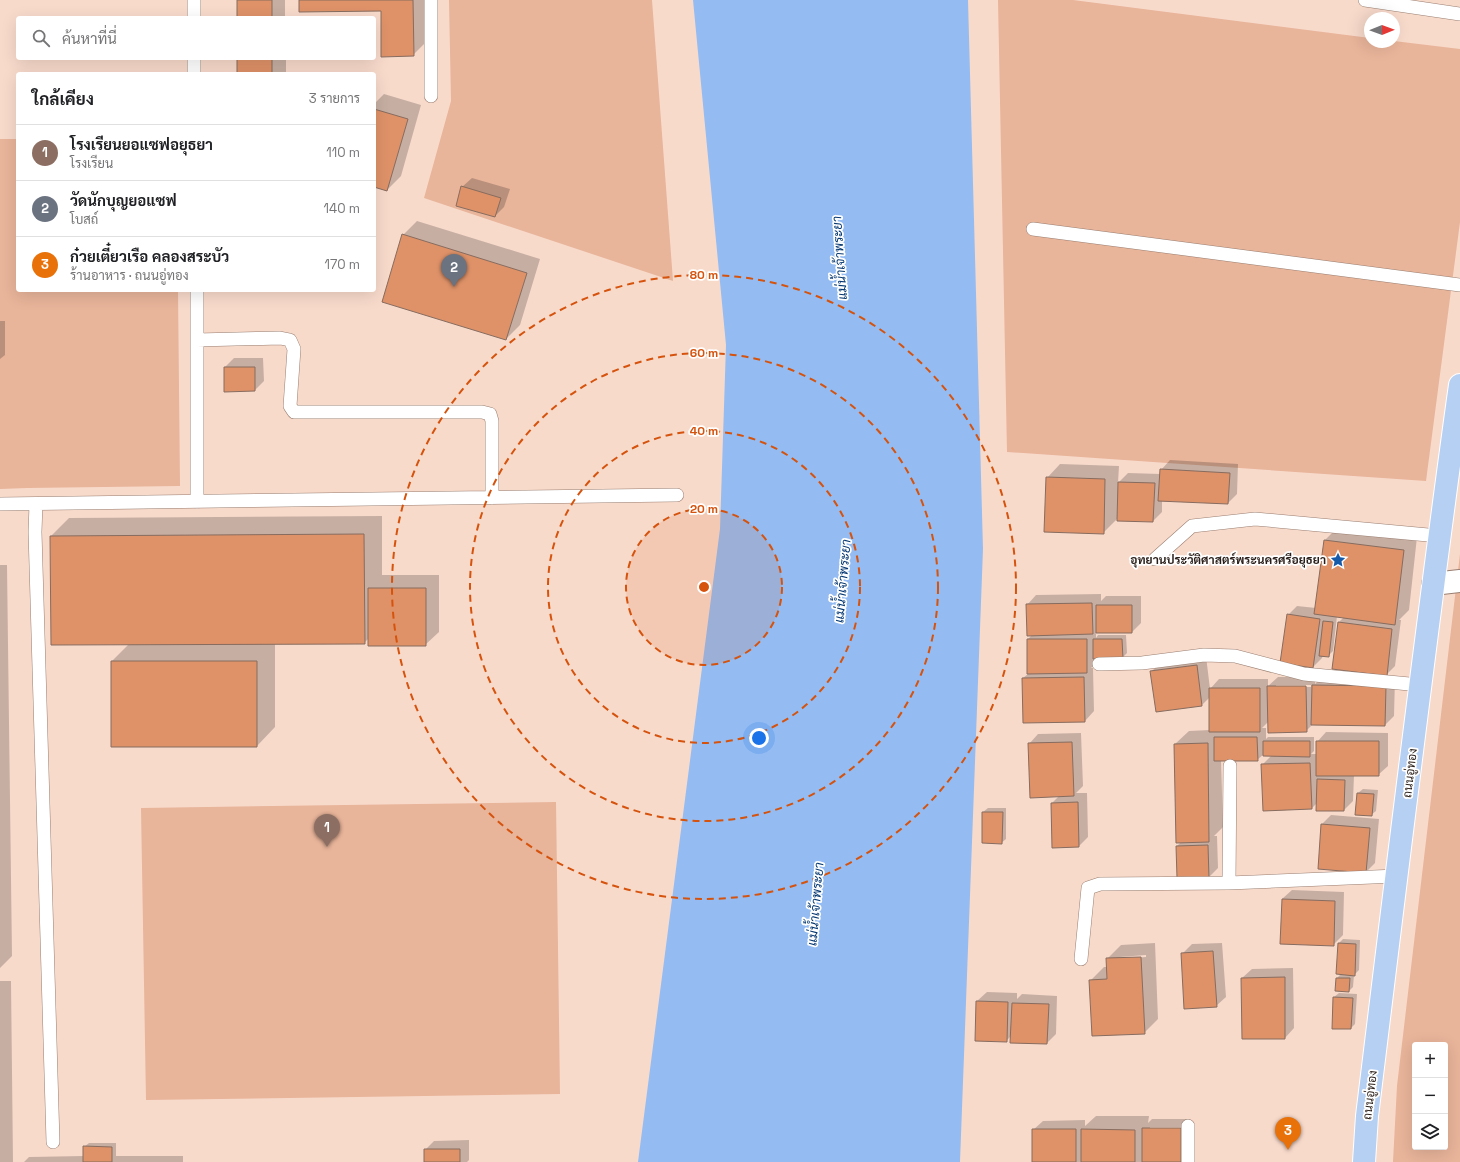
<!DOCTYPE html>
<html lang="th">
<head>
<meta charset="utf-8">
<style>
  :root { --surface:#fff; --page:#f2f2f2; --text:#202124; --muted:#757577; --line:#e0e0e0; --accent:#165aaa }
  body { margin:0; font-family:"Space Grotesk",Sarabun,sans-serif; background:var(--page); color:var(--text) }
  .controls { position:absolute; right:12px; bottom:12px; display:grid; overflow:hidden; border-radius:4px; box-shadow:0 4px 16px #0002 }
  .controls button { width:36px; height:36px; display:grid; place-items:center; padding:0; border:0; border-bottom:1px solid var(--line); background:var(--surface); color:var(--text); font:20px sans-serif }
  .compass { position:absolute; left:1364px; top:12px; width:36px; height:36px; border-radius:50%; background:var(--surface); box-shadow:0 4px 16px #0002; rotate:89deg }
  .you { position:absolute; left:759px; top:738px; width:14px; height:14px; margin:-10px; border:3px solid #fff; border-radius:50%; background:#1a73e8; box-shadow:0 0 0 6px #1a73e833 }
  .badge { display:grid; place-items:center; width:26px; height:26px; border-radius:50%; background:var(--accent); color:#fff; font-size:13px; font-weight:700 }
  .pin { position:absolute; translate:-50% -33px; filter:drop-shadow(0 1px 2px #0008) }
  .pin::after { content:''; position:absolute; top:21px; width:14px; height:12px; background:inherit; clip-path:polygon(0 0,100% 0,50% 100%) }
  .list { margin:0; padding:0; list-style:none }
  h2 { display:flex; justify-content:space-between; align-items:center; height:52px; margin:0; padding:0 16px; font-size:17px }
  h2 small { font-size:13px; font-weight:400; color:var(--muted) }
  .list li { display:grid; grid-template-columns:26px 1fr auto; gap:12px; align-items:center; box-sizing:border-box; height:56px; padding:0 16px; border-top:1px solid var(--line) }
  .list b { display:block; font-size:15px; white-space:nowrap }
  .list p { margin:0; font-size:13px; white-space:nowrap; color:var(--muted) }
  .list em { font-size:13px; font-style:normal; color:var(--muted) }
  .icon { flex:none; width:22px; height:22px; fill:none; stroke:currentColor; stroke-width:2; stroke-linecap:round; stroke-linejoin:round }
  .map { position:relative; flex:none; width:1460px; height:1162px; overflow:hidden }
  .search { position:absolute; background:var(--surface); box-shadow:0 4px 16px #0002; left:16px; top:16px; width:360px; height:44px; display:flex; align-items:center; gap:10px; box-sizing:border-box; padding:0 14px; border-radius:4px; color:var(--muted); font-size:15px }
  .panel { position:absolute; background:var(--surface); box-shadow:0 4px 16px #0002; left:16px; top:72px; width:360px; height:220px; border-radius:4px }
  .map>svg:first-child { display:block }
  .green { fill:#e8b49a; fill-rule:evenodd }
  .water { fill:#94bcf2 }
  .shadow { fill:#0003; fill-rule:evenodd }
  .building { fill:#df9268; stroke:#876c5f }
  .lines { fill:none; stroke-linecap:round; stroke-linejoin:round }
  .lane-casing { stroke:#997e70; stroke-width:14 }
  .street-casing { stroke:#997e70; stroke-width:24 }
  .primary-casing { stroke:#fff; stroke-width:24 }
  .lane { stroke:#fff; stroke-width:13 }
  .street { stroke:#fff; stroke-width:22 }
  .primary { stroke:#b6d0f4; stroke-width:22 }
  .ring { fill:none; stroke:#d5530d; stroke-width:2; stroke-dasharray:7 5 }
  .labels { text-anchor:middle; stroke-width:3.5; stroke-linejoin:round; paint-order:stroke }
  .poi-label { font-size:12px; font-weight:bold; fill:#281d18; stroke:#fff; text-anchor:end }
  .street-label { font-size:12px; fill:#281d18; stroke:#fff }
  .water-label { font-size:13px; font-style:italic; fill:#043771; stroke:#fff }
  .centre { fill:#d5530d; stroke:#fff; stroke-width:2 }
  .ring-label { font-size:12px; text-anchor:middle; font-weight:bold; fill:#d5530d; stroke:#fff; stroke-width:3.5; stroke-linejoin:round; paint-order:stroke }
</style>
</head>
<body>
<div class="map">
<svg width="1460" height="1162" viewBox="0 0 1460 1162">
  <rect width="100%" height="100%" fill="#f8dacb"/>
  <path class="green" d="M449,0H652L673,281L424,198L451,101Z
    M998,0H1073L1370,38V42H1394V41L1460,49V222L1426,481L1007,452Z
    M0,139H18V290H178L180,486L27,488L0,489Z
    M1460,554V1162H1393L1397,1086ZM1415,1045H1445V1147H1415Z
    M556,802L560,1094L146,1100L141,808Z"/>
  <path class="water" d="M693,0H968L983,549L960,1162H638L720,529L726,345Z"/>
  <path class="shadow" d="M238,0H285V18H238Z
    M300,0H427V41L413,55L382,10Z
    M238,58H286V74H238Z
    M384,94L421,105L401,176L387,190L374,186V104Z
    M472,178L510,189L504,207L495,216L462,187Z
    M417,221L540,259L520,325L506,339L403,235Z
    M0,321H5V355L0,359Z
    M234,358H263L264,381L255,390L225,367Z
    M1170,460L1238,464L1237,494L1228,503L1162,500V512L1153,521L1118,518L1103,533L1047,478L1060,464L1119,466L1118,483L1128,473L1161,474V470Z
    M382,516V575H439V632L425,645L369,638L364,643H275V727L257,746L112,661L129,644L51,536L69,518Z
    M1338,527L1417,537L1409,610L1399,620H1401L1395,666L1386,675L1339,622L1344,617L1337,616L1333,651L1328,656L1323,655L1322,658L1313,667L1288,615L1297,606L1316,608L1325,540Z
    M0,565H7L12,956L0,968Z
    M1101,594V601L1106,596H1141V623L1132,632H1096V638L1098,635H1126L1127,653L1122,658L1096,663L1091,668H1093L1094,711L1085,721L1023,678L1028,674V639L1032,635L1027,605L1036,595Z
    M1206,656L1210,689L1219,679H1268V686L1278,677H1315V684L1323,676L1395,678L1394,716L1385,725L1313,724L1306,731L1269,721L1262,728H1266V739L1268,737H1314V751L1311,754H1317V742L1326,732L1388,733V766L1378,775H1354L1353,801L1344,810L1318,802L1312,808L1262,765L1272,755L1264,754L1257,760H1221L1223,827L1214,836H1217L1218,868L1209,877H1178L1177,846L1182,841L1175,744L1189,731L1210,730V697L1202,705L1152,671L1161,662ZM1276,685H1311V687H1276Z
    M1081,733L1083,786L1076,793H1087L1088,837L1079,846L1052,803L1059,796L1029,744L1038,734Z
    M1363,789L1378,790L1376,811L1371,815L1358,793Z
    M988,808H1006V839L1001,843L983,812Z
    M1331,815L1379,819L1375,863L1366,872L1322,824Z
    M1292,890L1344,892L1343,935L1333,945L1282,899Z
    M1343,939L1360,940L1359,970L1354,975L1353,987L1349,991L1337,978L1341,974L1337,973L1339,943Z
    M1155,943L1158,1019L1144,1033L1090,981L1104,967H1107V959L1121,945ZM1146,955V957L1120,959V957Z
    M1222,943L1226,997L1216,1006L1182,954L1192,944Z
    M1293,968L1294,1028L1285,1038H1243L1242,978L1252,969Z
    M0,981H11L13,1162H0Z
    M987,992L1017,993V999L1022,994L1057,996L1056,1034L1047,1043L1011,1036L1006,1041L977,1001Z
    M1339,993L1357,994L1355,1024L1351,1028L1334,997Z
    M1096,1116H1149L1148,1123L1152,1119H1190V1162H1033V1130L1043,1121L1085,1120V1126ZM1150,1127H1186V1129H1150Z
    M469,1140V1160L467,1162H425V1150L434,1141Z
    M89,1143H116V1156H183V1162H24L29,1157L84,1156V1147Z"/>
  <path class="building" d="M237,0H272V18H237Z
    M299,0H413L414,56L381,57V11L299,12Z
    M237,58H272V74H237Z
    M374,109L408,119L387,191L374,187Z
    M461,186L501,198L495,217L456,206Z
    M402,234L527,273L506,340L382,302Z
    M224,367H255V391L224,392Z
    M1160,469L1230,473L1228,504L1158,501Z
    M1046,477L1105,479L1104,534L1044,532Z
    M1118,482L1155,483L1153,522L1117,521Z
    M364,534L365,644L51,645L50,536Z
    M1324,540L1404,550L1395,625L1314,614Z
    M368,588H426V646H368Z
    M1092,603L1093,634L1027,636L1026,604Z
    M1096,605H1132V633H1096Z
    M1287,614L1320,619L1313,668L1280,663Z
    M1323,621L1333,622L1329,657L1319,656Z
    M1338,622L1392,629L1387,676L1332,669Z
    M1027,639H1087V673L1027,674Z
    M1093,639H1122L1123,659H1093Z
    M111,661H257V747H111Z
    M1197,665L1202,706L1156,712L1150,671Z
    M1084,677L1085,722L1023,723L1022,678Z
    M1312,685L1386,686L1385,726L1311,725Z
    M1267,686H1306L1307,732L1268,733Z
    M1209,688H1260V732H1209Z
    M1214,737H1257L1258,761H1214Z
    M1263,741H1310V757L1263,756Z
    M1316,741H1379V776H1316Z
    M1072,742L1074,796L1030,798L1028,743Z
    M1208,743L1209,842L1176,843L1174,744Z
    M1310,763L1312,809L1263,811L1261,764Z
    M1317,779L1345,780L1344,811H1316Z
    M1357,793L1374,794L1372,816L1355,815Z
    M1078,802L1079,847L1052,848L1051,803Z
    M982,812H1003L1002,844L982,843Z
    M1321,824L1370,828L1366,873L1318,869Z
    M1208,845L1209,878H1177L1176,846Z
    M1282,899L1335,901L1334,946L1280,944Z
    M1338,943L1356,944L1355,976L1336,974Z
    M1213,951L1217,1007L1184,1009L1181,953Z
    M1141,957L1145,1034L1092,1036L1089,980L1107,979L1106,958Z
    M1285,977V1039H1242L1241,978Z
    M1336,978H1350L1349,992L1335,991Z
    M1333,997L1353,998L1351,1029H1332Z
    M976,1001L1008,1002L1007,1042L975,1041Z
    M1012,1003L1049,1004L1047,1044L1010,1043Z
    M1142,1128H1181V1162H1142Z
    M1032,1129H1076V1162H1032Z
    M1081,1129L1135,1130V1162H1081Z
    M83,1146L112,1147V1162H83Z
    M424,1149H460V1162H424Z"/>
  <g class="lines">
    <g class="lane-casing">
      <path id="lane" d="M194,0V18
        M431,0V96
        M1365,0L1460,14
        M194,58V74
        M1033,229L1460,285
        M197,290V502
        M197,340L280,338L290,340L294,349L290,406L294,412H482L490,414L492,421V498
        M0,504L677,495
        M36,504L35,532L53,1142
        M1155,559L1192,526L1255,519L1439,536
        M1099,664L1142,663L1204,655L1235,656L1304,674L1420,685
        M1229,883L1230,766
        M1081,959L1088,888L1100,884L1229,883L1397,876
        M1188,1126V1162"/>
    </g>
    <g class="street-casing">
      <path id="street" d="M1433,584L1460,581"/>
    </g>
    <g class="primary-casing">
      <path id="primary" d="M1364,1162L1367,1116C1397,872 1426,628 1460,385"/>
    </g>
    <use href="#lane" class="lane"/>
    <use href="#street" class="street"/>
    <use href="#primary" class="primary"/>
  </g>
  <circle cx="704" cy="587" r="78" fill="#d5530d" fill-opacity=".12"/>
  <g class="ring">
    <circle cx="704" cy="587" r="78"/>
    <circle cx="704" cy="587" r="156"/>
    <circle cx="704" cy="587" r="234"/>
    <circle cx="704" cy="587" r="312"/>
  </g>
  <defs>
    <g id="sight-bare" transform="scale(1.2)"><path d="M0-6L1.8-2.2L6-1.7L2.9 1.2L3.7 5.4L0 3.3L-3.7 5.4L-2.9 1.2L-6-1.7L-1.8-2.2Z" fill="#165aaa" stroke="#fff" stroke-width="2.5" paint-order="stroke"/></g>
  </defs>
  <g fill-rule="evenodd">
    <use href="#sight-bare" x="1338" y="560"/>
  </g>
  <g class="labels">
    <g class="poi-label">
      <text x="1326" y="564">อุทยานประวัติศาสตร์พระนครศรีอยุธยา</text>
    </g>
    <g class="street-label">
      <text transform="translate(1410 773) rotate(-83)" y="4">ถนนอู่ทอง</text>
      <text transform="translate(1370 1095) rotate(-83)" y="4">ถนนอู่ทอง</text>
    </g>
    <g class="water-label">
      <text transform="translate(839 258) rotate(-94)" y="5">แม่น้ำเจ้าพระยา</text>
      <text transform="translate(842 581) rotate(-85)" y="5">แม่น้ำเจ้าพระยา</text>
      <text transform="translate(815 904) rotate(-85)" y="5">แม่น้ำเจ้าพระยา</text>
    </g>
  </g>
  <circle cx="704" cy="587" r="6" class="centre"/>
  <g class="ring-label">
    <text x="704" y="279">80 m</text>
    <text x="704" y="357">60 m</text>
    <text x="704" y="435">40 m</text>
    <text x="704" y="513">20 m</text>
  </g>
</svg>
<div class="controls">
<button>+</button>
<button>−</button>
<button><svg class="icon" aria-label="layers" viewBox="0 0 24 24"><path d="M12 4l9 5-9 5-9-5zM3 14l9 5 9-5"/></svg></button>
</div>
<svg class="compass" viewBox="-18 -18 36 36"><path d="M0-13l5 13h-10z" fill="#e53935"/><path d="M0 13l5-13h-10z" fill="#757577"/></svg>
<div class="you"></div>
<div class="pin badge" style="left:327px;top:847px;background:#8d6e63">1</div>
<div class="pin badge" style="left:454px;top:287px;background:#6b7280">2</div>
<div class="pin badge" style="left:1288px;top:1150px;background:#e8710a">3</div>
<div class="search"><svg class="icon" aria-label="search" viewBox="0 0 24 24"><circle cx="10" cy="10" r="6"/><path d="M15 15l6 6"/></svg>ค้นหาที่นี่</div>
<section class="panel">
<h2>ใกล้เคียง<small>3 รายการ</small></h2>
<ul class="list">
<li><span class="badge" style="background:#8d6e63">1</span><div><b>โรงเรียนยอแซฟอยุธยา</b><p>โรงเรียน</p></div><em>110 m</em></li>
<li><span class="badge" style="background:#6b7280">2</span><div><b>วัดนักบุญยอแซฟ</b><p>โบสถ์</p></div><em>140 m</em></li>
<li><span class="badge" style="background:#e8710a">3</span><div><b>ก๋วยเตี๋ยวเรือ คลองสระบัว</b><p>ร้านอาหาร · ถนนอู่ทอง</p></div><em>170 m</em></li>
</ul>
</section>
</div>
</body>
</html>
